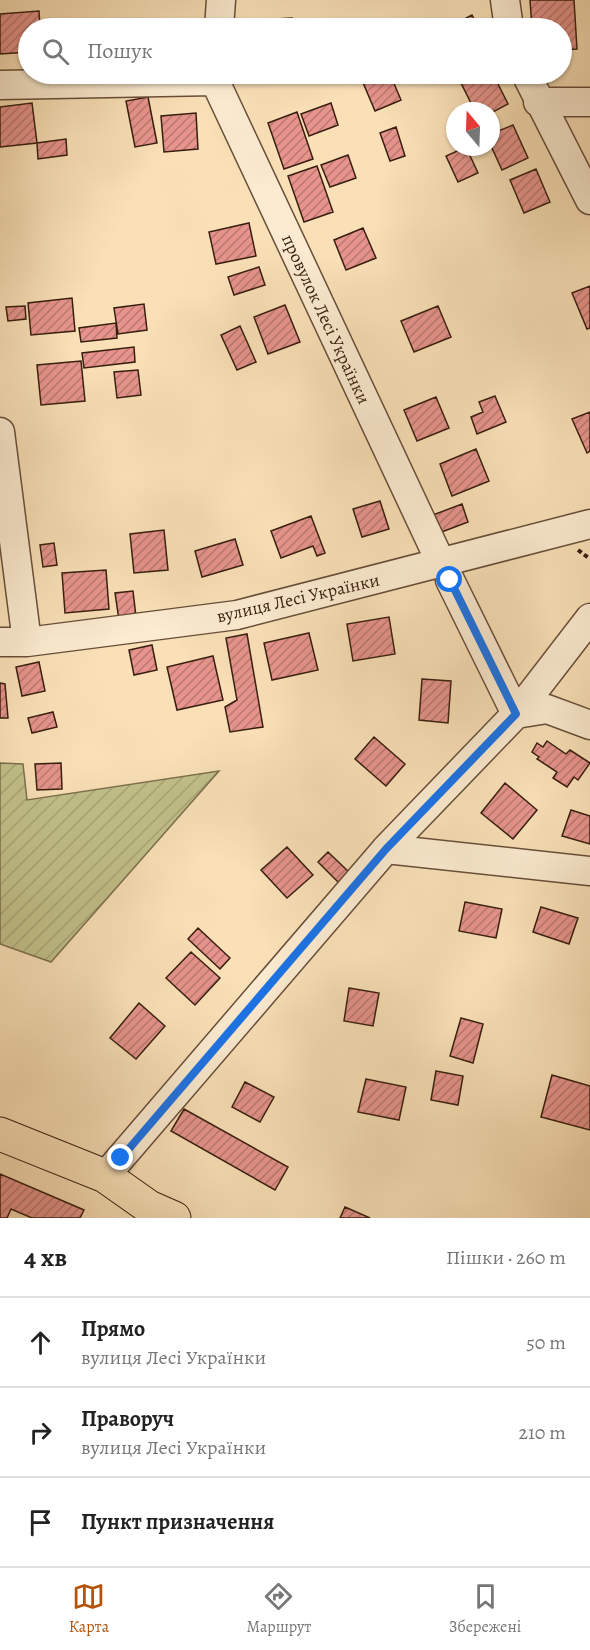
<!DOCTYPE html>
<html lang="uk">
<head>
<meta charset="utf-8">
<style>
  :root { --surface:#fff; --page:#f6f6f6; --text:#222; --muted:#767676; --line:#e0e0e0; --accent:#b45309 }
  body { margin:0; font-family:Alegreya,serif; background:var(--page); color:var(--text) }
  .compass { position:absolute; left:446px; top:102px; width:54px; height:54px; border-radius:50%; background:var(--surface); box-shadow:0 2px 4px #0004; rotate:341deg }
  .stop { position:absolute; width:18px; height:18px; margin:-14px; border:4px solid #1a73e8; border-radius:50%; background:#fff }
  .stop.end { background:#1a73e8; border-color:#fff; box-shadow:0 2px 6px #0008 }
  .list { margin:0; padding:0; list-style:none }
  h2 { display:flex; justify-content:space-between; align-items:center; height:78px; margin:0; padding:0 24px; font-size:26px }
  h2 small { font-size:20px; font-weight:400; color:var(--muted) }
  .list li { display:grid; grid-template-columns:39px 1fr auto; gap:18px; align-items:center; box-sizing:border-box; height:90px; padding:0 24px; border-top:2px solid var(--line) }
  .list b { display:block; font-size:22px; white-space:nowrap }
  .list p { margin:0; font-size:20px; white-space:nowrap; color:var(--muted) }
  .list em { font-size:20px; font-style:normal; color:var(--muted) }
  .icon { flex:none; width:33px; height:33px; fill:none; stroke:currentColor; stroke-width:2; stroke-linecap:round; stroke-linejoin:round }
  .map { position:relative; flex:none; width:590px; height:1218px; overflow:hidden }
  .search { position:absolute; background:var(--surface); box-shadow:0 2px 4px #0004; left:18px; right:18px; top:18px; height:66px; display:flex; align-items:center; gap:15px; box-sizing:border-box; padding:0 21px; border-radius:33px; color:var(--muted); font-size:22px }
  .sheet { height:348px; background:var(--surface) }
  nav { display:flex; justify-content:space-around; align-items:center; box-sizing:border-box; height:84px; border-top:2px solid var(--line); background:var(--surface); font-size:16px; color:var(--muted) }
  nav a { display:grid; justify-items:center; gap:3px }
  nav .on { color:var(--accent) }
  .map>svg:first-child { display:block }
  .garden { fill:url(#garden-furrows); stroke:#7d704d; stroke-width:1.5 }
  .building { fill:url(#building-hatch); stroke:#381e0f; stroke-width:1.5 }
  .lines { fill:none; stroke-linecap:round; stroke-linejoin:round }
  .minor-casing { stroke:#684e39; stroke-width:31 }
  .major-casing { stroke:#381e0f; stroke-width:35 }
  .path { stroke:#381e0f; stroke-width:4; stroke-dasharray:4.5 3; stroke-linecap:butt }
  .minor { stroke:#fbebd0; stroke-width:28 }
  .major { stroke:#f9e0b7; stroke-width:33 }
  .route { stroke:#1a73e8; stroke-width:8 }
  .labels { text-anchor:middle; stroke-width:4.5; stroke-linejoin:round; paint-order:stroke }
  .street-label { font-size:18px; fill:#381e0f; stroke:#fbebd0 }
</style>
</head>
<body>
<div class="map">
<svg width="590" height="1218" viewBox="0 0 590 1218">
  <defs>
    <pattern id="garden-furrows" width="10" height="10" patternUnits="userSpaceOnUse" patternTransform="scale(1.5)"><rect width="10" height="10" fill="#c2c18b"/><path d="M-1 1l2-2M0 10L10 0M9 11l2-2" fill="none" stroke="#a7a577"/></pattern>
    <pattern id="building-hatch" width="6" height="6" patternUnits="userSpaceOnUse" patternTransform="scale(1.5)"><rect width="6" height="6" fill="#e6948c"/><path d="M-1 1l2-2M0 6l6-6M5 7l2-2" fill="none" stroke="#bb7871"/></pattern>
  </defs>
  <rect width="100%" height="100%" fill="#f9e0b7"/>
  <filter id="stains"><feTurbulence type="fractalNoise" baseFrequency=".00333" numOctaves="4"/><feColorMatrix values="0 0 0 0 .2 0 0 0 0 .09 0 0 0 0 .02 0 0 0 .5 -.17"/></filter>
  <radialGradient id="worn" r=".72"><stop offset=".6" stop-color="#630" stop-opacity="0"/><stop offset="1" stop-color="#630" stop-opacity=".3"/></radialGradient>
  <path class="garden" d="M0,763L23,764L27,800L219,771L51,962L0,944Z"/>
  <path class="building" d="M530,0H574L577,49L562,50V28H532Z
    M39,11L40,28H28V52L0,54V14Z
    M472,15L479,28H447Z
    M292,18V28H258V20Z
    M370,74H390L401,100L375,111L361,78Z
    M480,74H493L508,104L491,113L475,111L461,83Z
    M148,97L157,143L135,147L126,101Z
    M32,103L37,143L0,147V107Z
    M331,103L338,125L309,136L301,114Z
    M297,112L313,159L284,169L268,123Z
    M196,113L198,149L164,152L161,116Z
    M513,125L528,158L502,170L491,146V134Z
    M396,127L405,156L390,161L380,133Z
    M66,139L67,155L38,159L37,143Z
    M466,147L478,173L458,182L446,156Z
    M348,155L356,178L330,187L321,165Z
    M317,166L333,212L304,222L288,176Z
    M536,169L550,202L524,213L510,180Z
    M249,223L256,256L216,264L209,232Z
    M363,228L376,258L346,270L334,240Z
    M259,267L265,285L234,295L228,277Z
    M590,286V328L587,329L572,293Z
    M72,298L75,331L31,335L28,303Z
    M144,304L147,330L118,334L114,308Z
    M285,305L300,342L268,354L254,317Z
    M25,306L26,319L8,321L6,307Z
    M438,306L451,337L414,352L401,321Z
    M116,323L117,338L81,342L79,328Z
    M240,326L256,362L237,370L221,335Z
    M134,347L135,362L84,368L82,353Z
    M81,361L85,401L41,405L37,365Z
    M138,370L141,395L117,398L114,372Z
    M495,396L506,422L477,434L471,417L483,412L479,402Z
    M436,397L449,428L417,441L404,410Z
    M590,412V451L587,453L572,419Z
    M476,449L489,481L452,496L440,464Z
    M380,501L389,529L362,537L353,509Z
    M462,504L468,522L439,533L433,515Z
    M311,516L325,553L317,556L313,546L281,558L271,531Z
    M164,530L168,570L134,573L130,534Z
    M235,539L243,565L202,577L195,551Z
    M54,543L57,565L43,567L40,545Z
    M106,570L109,609L65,613L62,573Z
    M133,591L136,617L119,620L115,593Z
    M389,617L395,654L353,661L347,624Z
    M309,633L318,670L272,680L264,643Z
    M247,634L263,727L230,732L225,707L237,700L226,638Z
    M152,645L157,670L134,675L129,650Z
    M213,656L223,700L177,710L167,667Z
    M39,662L45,691L22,696L16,667Z
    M422,679L451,681L448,723L419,720Z
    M0,683L5,684L8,718H0Z
    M53,712L57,727L32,733L28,718Z
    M374,737L405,764L386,786L355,759Z
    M547,741L566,754L570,750L590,763L578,780L574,777L567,787L553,778L557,772L537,759L539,757L532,752L537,743L543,747Z
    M61,763L62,789L37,790L35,764Z
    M505,783L537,810L513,839L481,813Z
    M571,810L590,816V844L562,836Z
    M287,847L313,875L287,898L261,870Z
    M328,852L350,873L340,884L318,862Z
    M465,902L502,909L496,938L459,931Z
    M541,907L578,918L569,944L533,932Z
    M198,928L230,958L220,969L188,939Z
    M191,952L220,978L195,1005L166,978Z
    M349,988L379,993L373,1026L344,1021Z
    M139,1003L165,1026L136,1059L110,1038Z
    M461,1018L483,1024L473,1063L450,1056Z
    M436,1071L463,1076L458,1105L431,1100Z
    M552,1075L590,1086V1130L541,1117Z
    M366,1079L406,1087L399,1120L358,1112Z
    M245,1082L274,1097L260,1122L232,1107Z
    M184,1109L288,1167L275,1190L171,1131Z
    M0,1174L84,1210L80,1218H32L11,1209L7,1218H0Z
    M345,1207L370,1218H340Z"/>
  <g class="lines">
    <g class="minor-casing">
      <path id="minor" d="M505,0L509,28
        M219,28L221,0
        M215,74V81L441,563
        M526,74L590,200
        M0,85L215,81
        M538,102H590
        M0,432L27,642
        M450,580L516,714
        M0,642H27L237,615L590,524
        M516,714L547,709L590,725
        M386,849L590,871
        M105,1176L386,849L516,714L590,618"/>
    </g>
    <g class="major-casing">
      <path id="major" d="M0,1134L105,1176L149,1207L174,1218"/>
    </g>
    <path class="path" d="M578,550L590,559"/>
    <use href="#minor" class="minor"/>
    <use href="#major" class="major"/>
  </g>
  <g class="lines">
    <path class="route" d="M121,1158L386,849L516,714L450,580"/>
  </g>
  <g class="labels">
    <g class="street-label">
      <text transform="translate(326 319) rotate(65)" y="6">провулок Лесі Українки</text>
      <text transform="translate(298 598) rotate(-13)" y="6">вулиця Лесі Українки</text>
    </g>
  </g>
  <rect width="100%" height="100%" filter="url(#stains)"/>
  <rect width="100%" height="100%" fill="url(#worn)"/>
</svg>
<svg class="compass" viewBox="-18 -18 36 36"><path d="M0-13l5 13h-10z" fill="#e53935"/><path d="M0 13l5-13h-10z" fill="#767676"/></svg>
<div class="stop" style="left:450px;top:580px"></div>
<div class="stop end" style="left:121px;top:1158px"></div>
<div class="search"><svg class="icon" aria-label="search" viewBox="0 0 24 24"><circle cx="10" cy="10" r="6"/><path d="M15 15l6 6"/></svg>Пошук</div>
</div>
<section class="sheet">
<h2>4 хв<small>Пішки · 260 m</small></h2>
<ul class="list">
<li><svg class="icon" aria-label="ahead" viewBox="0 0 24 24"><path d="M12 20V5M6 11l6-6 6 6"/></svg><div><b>Прямо</b><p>вулиця Лесі Українки</p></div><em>50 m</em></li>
<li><svg class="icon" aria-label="right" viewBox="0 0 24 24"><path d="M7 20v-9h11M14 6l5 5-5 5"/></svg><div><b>Праворуч</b><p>вулиця Лесі Українки</p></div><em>210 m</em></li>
<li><svg class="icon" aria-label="arrive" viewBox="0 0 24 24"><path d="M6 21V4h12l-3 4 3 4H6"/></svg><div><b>Пункт призначення</b></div></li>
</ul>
</section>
<nav>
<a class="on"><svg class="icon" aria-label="map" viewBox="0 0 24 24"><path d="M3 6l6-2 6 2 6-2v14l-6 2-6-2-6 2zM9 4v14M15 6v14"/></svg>Карта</a>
<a><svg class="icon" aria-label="directions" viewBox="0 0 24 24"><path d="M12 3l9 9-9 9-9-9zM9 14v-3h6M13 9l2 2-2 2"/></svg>Маршрут</a>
<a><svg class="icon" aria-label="saved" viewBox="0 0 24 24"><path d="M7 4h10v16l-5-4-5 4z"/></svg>Збережені</a>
</nav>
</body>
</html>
